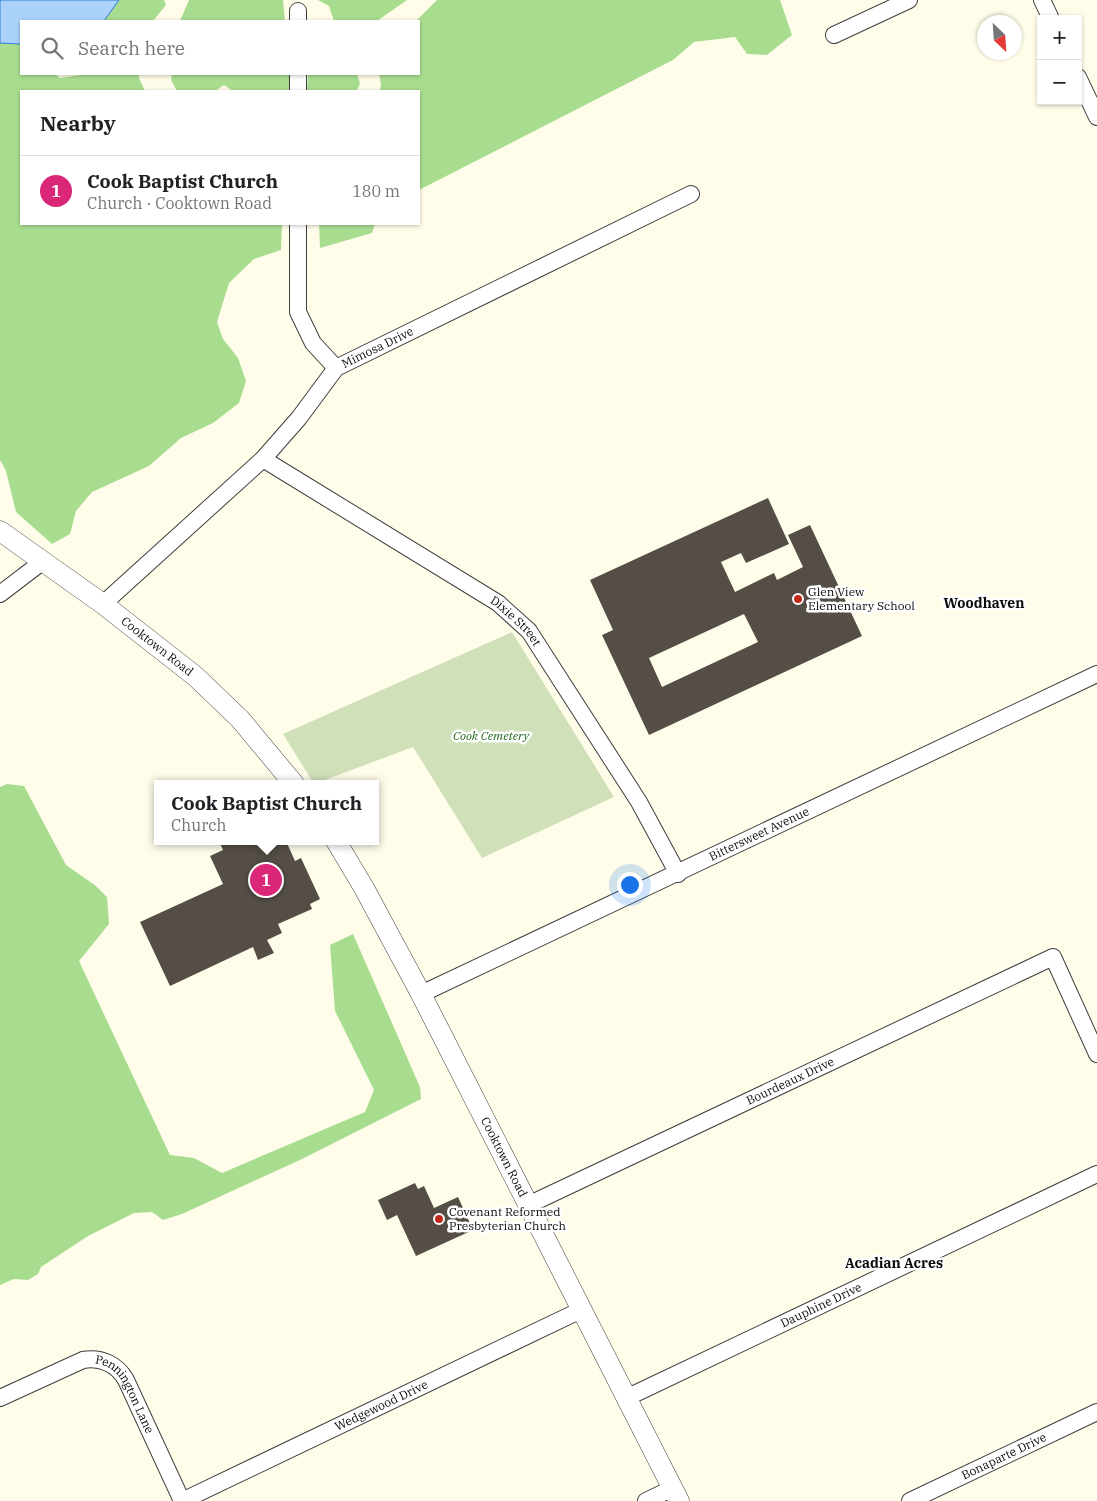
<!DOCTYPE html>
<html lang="en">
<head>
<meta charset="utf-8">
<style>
  :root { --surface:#fff; --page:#f6f6f6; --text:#202124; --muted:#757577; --line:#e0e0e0; --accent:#db2777 }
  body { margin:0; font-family:"IBM Plex Serif",serif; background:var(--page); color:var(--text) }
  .controls { position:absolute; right:15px; top:15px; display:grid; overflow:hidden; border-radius:0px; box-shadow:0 1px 4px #0004 }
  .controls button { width:45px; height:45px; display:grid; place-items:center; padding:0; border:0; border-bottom:1px solid var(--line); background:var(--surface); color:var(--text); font:25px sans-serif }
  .compass { position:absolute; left:977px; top:15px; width:45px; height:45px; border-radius:50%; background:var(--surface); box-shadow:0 1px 4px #0004; rotate:155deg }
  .you { position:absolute; left:629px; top:884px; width:18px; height:18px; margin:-12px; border:4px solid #fff; border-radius:50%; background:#1a73e8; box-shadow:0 0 0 8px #1a73e833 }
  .badge { display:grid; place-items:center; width:32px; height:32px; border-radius:50%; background:var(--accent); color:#fff; font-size:16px; font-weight:700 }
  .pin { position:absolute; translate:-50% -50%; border:2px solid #fff; box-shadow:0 1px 5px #0006 }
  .popup { position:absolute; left:154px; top:780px; width:225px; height:65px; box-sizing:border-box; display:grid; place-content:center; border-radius:0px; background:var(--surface); filter:drop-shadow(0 1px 4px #0005); font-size:16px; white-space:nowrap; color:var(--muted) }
  .popup b { font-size:19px; color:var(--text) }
  .popup::after { content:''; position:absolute; left:50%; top:100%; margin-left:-10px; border:10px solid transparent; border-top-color:var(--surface) }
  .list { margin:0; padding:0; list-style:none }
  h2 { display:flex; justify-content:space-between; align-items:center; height:65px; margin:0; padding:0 20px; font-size:21px }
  h2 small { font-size:16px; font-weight:400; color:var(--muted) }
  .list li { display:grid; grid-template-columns:32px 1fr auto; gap:15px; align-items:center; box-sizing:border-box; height:70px; padding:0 20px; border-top:1px solid var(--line) }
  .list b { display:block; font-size:19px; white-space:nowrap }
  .list p { margin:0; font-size:16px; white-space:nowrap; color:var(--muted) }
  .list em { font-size:16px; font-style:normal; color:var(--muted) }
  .icon { flex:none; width:28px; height:28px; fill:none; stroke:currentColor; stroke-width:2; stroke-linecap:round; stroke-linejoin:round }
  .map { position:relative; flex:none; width:1097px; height:1501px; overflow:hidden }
  .search { position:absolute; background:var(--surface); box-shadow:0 1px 4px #0004; left:20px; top:20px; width:400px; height:55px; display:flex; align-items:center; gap:12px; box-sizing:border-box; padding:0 18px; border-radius:0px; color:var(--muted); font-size:19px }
  .panel { position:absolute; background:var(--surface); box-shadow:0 1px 4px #0004; left:20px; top:90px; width:400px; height:135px; border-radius:0px }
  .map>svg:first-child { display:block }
  .forest { fill:#a8dd8f }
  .cemetery { fill:#d0e1ba }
  .water { fill:#aad2fa; stroke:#2d7dd6 }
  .building { fill:#544e47; fill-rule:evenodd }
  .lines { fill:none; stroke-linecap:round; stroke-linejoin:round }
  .minor-casing { stroke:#3e3e3e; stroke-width:18 }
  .tertiary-casing { stroke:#3e3e3e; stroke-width:21 }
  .minor { stroke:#fff; stroke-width:16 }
  .tertiary { stroke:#fff; stroke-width:20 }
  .poi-dot { fill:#c3291b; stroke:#fff; stroke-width:2 }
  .labels { text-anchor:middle; stroke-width:5; stroke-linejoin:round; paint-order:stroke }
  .street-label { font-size:12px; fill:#0b0b0b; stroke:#fff }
  .poi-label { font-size:12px; fill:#0b0b0b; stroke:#fff; text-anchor:start }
  .park-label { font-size:12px; font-style:italic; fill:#1e6618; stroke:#fff }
  .neighbourhood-label { font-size:14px; font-weight:bold; fill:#0b0b0b; stroke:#fff }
</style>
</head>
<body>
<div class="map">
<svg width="1097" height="1501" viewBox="0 0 1097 1501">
  <rect width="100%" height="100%" fill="#fffde9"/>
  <path class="forest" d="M119,0H164L166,5L153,21H104Z
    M189,0H283L285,21H180Z
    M318,0H407L377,21H334L329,6Z
    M437,0H780L792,35L767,55L747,54L735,37L694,42L673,60L419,190V91H380L381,85L379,74H419V21H416Z
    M0,43L21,44V74H55L60,78L87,74H139V78L145,91H21V224H282L281,250L254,259L229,283L217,322L223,339L238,358L246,381L239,403L213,423L181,438L149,466L92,492L76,511L70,534L52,544L16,512L6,471L0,460Z
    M172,74H290L291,91H233L224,85L215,91H177L171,80Z
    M308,74H357L360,83L357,91H307Z
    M319,224H375L372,233L320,248Z
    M7,784L24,786L66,865L96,886L107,897L109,924L79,961L170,1155L194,1158L222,1173L365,1112L374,1090L335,1011L330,945L353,934L420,1087L421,1099L302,1159L182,1214L163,1220L152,1212L134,1213L88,1236L41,1267L38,1274L28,1280L14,1279L0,1285V787Z"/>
  <path class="cemetery" d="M512,632L614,797L482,858L413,747L314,784L283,734Z"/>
  <path class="water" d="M0,0H119L104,21H21V44L0,43Z"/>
  <path class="building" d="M768,498L789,544L746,563L741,553L721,562L735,592L774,573L777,580L803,567L788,535L810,525L862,636L649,735L602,635L613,630L590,580ZM744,614L758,642L662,687L649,658Z
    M219,841H286L295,861L301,858L320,899L310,904L312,909L278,924L282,933L267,940L274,953L258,960L253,947L170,986L140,922L223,884L210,856L223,850Z
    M415,1183L418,1189L424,1186L434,1208L458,1197L473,1230L416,1256L397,1215L387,1220L378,1200Z"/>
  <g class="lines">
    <g class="minor-casing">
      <g id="minor">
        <path d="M1042,0L1051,19"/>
        <path d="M298,11V21"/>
        <path d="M834,35L909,0"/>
        <path d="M298,74V91"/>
        <path d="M1078,77L1097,117"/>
        <path d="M298,224V312L313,343L336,368"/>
        <path id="s1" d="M263,459L498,603L529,631L639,802L678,874"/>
        <path d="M0,594L42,562"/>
        <path id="s2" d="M103,604L263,459L299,418L336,368L691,194"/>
        <path id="s3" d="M421,994L1097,674"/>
        <path id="s4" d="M528,1205L1053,957L1097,1054"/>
        <path id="s5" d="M0,1398L83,1360C101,1357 117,1364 126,1380L182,1501"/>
        <path id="s6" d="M626,1398L1097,1174"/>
        <path id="s7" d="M182,1501L581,1310"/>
        <path d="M646,1501L673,1488"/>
        <path id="s8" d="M910,1501L1097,1412"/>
      </g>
    </g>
    <g class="tertiary-casing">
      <g id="tertiary">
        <path id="s9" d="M0,531L103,604L195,676L240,719L294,784"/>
        <path id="s10" d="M336,841L364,888L421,994L679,1501"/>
      </g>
    </g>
    <use href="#minor" class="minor"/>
    <use href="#tertiary" class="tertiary"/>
  </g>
  <g class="poi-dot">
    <circle cx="798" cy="599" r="5"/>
    <circle cx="439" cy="1219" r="5"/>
  </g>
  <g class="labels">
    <g class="street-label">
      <text dy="4" stroke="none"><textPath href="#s2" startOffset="379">Mimosa Drive</textPath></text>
      <text dy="4" stroke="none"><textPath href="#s1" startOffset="301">Dixie Street</textPath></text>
      <text dy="4" stroke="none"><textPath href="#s9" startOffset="195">Cooktown Road</textPath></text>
      <text dy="4" stroke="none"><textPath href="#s3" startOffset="374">Bittersweet Avenue</textPath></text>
      <text dy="4" stroke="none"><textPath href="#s4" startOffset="290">Bourdeaux Drive</textPath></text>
      <text dy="4" stroke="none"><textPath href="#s10" startOffset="358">Cooktown Road</textPath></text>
      <text dy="4" stroke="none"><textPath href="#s6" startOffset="216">Dauphine Drive</textPath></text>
      <text dy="4" stroke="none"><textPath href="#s5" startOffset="152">Pennington Lane</textPath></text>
      <text dy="4" stroke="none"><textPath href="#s7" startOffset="221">Wedgewood Drive</textPath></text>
      <text dy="4" stroke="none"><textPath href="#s8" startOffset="104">Bonaparte Drive</textPath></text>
    </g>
    <g class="poi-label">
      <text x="808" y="596">Glen View<tspan x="808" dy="14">Elementary School</tspan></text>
      <text x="449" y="1216">Covenant Reformed<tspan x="449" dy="14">Presbyterian Church</tspan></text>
    </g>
    <g class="park-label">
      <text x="491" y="740">Cook Cemetery</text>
    </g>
    <g class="neighbourhood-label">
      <text x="984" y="608">Woodhaven</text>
      <text x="894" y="1268">Acadian Acres</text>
    </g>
  </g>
</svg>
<div class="controls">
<button>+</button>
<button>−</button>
</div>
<svg class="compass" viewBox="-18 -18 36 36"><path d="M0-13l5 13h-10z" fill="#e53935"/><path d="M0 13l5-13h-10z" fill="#757577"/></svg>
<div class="you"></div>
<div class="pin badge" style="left:266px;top:880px">1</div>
<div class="popup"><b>Cook Baptist Church</b>Church</div>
<div class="search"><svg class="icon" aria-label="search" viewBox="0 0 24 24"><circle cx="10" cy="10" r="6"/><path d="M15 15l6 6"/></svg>Search here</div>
<section class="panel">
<h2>Nearby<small></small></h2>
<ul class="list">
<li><span class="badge">1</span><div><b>Cook Baptist Church</b><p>Church · Cooktown Road</p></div><em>180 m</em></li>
</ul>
</section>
</div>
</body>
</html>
